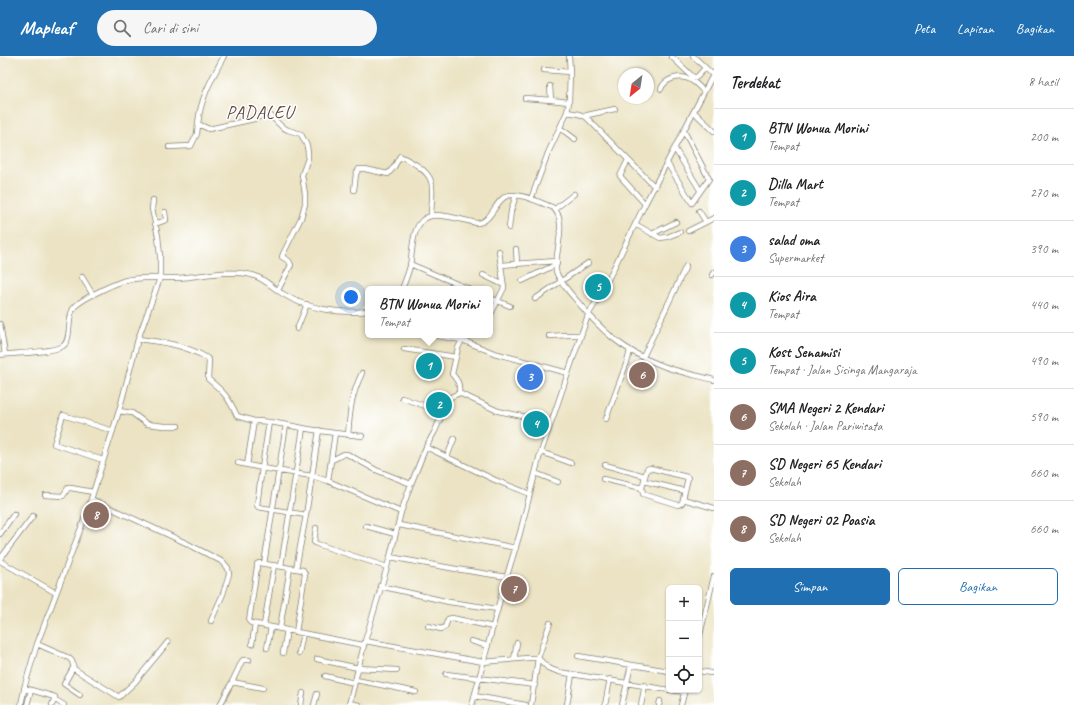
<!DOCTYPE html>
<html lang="id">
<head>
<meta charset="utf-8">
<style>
  :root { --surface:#fff; --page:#f6f6f6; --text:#202124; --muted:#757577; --line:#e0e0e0; --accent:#1f6fb2 }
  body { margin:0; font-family:Caveat,sans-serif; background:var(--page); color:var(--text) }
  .controls { position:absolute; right:12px; bottom:12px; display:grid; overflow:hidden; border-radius:6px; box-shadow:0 1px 3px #0004 }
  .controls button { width:36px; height:36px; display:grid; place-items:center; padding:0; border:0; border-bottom:1px solid var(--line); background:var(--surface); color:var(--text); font:20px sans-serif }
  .compass { position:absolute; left:618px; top:12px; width:36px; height:36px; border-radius:50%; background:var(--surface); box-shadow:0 1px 3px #0004; rotate:210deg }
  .you { position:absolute; left:351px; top:241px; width:14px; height:14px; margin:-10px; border:3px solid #fff; border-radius:50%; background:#1a73e8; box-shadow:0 0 0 6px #1a73e833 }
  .badge { display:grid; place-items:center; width:26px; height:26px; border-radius:50%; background:var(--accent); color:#fff; font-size:13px; font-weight:700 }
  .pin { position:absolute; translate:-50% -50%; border:2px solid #fff; box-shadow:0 1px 4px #0006 }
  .popup { position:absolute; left:365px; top:230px; width:128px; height:52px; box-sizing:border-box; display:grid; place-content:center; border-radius:6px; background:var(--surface); filter:drop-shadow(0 1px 3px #0005); font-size:13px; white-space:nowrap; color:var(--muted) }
  .popup b { font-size:15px; color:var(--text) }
  .popup::after { content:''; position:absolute; left:50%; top:100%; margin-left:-8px; border:8px solid transparent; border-top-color:var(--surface) }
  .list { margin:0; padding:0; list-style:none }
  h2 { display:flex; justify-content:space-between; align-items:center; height:52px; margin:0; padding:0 16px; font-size:17px }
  h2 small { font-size:13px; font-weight:400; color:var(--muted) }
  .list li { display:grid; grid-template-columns:26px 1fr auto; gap:12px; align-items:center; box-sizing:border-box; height:56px; padding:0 16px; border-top:1px solid var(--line) }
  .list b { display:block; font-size:15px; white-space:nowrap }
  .list p { margin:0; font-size:13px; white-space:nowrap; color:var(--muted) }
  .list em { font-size:13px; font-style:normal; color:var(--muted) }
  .actions { display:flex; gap:8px; padding:12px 16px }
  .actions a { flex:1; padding:9px 0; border:1px solid var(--accent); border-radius:6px; text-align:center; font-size:14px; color:var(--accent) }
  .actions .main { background:var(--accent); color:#fff }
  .icon { flex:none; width:22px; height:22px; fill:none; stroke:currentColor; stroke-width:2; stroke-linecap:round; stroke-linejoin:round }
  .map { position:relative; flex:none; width:714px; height:649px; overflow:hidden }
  header { display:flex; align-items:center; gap:24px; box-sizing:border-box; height:56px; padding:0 20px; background:var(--accent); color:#fff }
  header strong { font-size:19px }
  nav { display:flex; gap:22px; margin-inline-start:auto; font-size:14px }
  .search { width:280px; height:36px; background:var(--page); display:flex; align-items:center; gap:10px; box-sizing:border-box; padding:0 14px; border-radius:22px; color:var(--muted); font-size:15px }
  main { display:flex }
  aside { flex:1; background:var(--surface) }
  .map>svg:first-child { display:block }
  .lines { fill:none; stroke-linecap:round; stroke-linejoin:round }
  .minor-casing { stroke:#848070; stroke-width:6 }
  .minor { stroke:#fff; stroke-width:4.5 }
  .labels { text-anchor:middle; stroke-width:3; stroke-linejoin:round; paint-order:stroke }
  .quarter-label { font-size:18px; letter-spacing:1px; fill:#634a42; stroke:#fff }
</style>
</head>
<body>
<header>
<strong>Mapleaf</strong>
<div class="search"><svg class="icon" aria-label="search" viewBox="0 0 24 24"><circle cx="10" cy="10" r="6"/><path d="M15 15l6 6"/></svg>Cari di sini</div>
<nav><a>Peta</a><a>Lapisan</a><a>Bagikan</a></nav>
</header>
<main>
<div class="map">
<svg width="714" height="649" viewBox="0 0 714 649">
  <rect width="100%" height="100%" fill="#fff"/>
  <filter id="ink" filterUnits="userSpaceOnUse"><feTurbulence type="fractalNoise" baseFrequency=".025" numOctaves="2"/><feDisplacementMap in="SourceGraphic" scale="8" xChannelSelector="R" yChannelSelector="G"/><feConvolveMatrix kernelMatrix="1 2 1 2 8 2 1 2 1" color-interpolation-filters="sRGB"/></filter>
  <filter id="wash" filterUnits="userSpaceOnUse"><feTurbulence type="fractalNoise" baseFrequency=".012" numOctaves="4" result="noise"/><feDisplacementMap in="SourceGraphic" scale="16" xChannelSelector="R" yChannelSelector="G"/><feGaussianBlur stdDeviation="0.9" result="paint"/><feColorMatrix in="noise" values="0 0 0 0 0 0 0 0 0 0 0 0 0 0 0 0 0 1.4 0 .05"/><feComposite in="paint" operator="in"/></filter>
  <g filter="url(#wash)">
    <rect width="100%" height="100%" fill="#ebe3c3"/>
  </g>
  <g filter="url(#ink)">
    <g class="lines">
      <g class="minor-casing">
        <path id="minor" d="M224,0C212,22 200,43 198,68L209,73L254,63L264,59H270L282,71L288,74L301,78L307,90L308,97V102L302,119L305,138V148L301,162L283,198L282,201L289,205L291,209L278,234
          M569,0L570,16
          M671,0L693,21H697L705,12
          M693,0L713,19
          M544,14L570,16L569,46L567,56
          M550,30L551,44
          M661,33C665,22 680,19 689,23C695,26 700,31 704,36
          M525,42L551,44L569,46
          M694,56L714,75
          M583,60L615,53
          M560,72L575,83
          M169,91L191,90L197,78L198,68
          M675,93L700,134
          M628,104L620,120L645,148
          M667,107L692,147L709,123L684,75
          M354,134L356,118L359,113H365L388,118L394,111L400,100C410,105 427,113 431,125C434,135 431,149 431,160
          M531,143L548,97L567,56L579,58L586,61L655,131
          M555,153L574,138
          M699,155L706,166
          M155,168L166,164L165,156
          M635,168L660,182L667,181L680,176
          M509,172L511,155L516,139
          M688,175L714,162
          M652,178L676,166
          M516,193L517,208
          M410,208L469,233
          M501,209L557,205
          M483,219L504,229
          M712,219L714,216
          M82,221L93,239
          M522,225L557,208
          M402,233C405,225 408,218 410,210C413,194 411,164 431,160C443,157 465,165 477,167C494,166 495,139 512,139C524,138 541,147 552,151C569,163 554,198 556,215C558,224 571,238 577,245C601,274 622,294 658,308C676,316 696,319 714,324
          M490,242L510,250
          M535,243L588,207
          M490,260L504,232L499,195
          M0,268L5,298
          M297,273L307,248
          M431,279L462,284L494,297L568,317
          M549,280L569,279H581
          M138,283C163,286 186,289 207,302L209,304L208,323C224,336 229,342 237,360L254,365
          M404,293L456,301
          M0,299C15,297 51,297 63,290C72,284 67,262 73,253C78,244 120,224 132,223C148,221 164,222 180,222C202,220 232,213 252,219C264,222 273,232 283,238C307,253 340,258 368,255
          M643,301L686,210
          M459,337C460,328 458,325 452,318L458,292L462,284
          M402,342L443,356
          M119,355L132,357L147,368L164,370H178
          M606,363L628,303L630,294
          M335,377L362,380
          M348,379C350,354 351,340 362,317
          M426,391L495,424L530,438
          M541,396L571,407
          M447,401L454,383
          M103,404L54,388L63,359L113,375
          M332,404L344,398H347L376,414L411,428
          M238,407L262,412L269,366
          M247,409L254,365C268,364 284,369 298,371C310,374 323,375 335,377L328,425L312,420L319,374
          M605,409L645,420
          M262,412L312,420L306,459L258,451L257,449Z
          M535,417L558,426
          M603,423L642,432
          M328,425L401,456
          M644,425L685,435
          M45,439L63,440L68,432H71L93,436
          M91,443L186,487L223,506L228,512L229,518L223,538L211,565
          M683,443L682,447L678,449L643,438L642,432L647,413L650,412L687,421L688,422L683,443L714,452
          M399,469L516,492
          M366,470L395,478
          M316,472L314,486L317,488L387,511
          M0,478L14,458
          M390,501L401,456L411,428L426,391L435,375L449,342L459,337L498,355L551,366
          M0,503L33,460
          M0,505L56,537
          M264,508L286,369
          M281,510L303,372
          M290,512L303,514L305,518L296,576
          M296,513L306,459
          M380,530L449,546L498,553
          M550,567L538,602L548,612L559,616L669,634
          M264,569L274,509
          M428,570L441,573L445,571L448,563L452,562L493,571
          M280,572L290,512L259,507L257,508V511L249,565L251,567L363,589
          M699,583L714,520
          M365,585L390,501L456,513L507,521
          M471,585L488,590
          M37,588L69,602L72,605L74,613L119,641L135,626L168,586
          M252,588L255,568
          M267,592L271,571
          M283,597L287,574
          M299,597L303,577
          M578,600L669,615
          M317,603L358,612L397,614
          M514,603L517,587
          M73,612L64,628L80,639
          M699,615L711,617
          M446,618L535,629
          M325,620L354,627
          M356,624L416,636
          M232,626L242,605L243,604H249
          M24,632L55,641L52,649
          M671,634L684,636
          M474,640L526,649
          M54,643L64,649
          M349,647L359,649
          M21,649L25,629L37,588L87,456L119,355L138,283L160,222V200L158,180L152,153L153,144
          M27,649L31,634
          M220,649L232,626L263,632
          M301,649L303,637
          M314,649L317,638
          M349,649L365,585L483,606L528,602H538L531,649
          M472,649L502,536L520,477L539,402L588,259L601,238L645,148L714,17
          M567,649L572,618
          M605,649L610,623
          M622,649L631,609
          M641,649L645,629
          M659,649L660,645
          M681,649L685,634"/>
      </g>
      <use href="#minor" class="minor"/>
    </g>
  </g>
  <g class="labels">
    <g class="quarter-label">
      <text x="260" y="62">PADALEU</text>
    </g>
  </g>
</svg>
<div class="controls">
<button>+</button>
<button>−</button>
<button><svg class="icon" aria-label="locate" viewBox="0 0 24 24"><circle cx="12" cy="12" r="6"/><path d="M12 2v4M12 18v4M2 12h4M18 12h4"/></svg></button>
</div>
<svg class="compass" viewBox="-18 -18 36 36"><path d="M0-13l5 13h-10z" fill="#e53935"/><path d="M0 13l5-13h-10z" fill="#757577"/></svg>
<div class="you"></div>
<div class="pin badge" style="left:429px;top:310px;background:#0f9aa8">1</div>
<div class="popup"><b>BTN Wonua Morini</b>Tempat</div>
<div class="pin badge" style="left:439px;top:349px;background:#0f9aa8">2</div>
<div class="pin badge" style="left:530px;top:321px;background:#3f7fe0">3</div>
<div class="pin badge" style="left:536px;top:368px;background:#0f9aa8">4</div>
<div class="pin badge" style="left:598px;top:231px;background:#0f9aa8">5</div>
<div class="pin badge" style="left:642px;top:319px;background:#8d6e63">6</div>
<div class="pin badge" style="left:514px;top:533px;background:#8d6e63">7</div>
<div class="pin badge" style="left:96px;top:459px;background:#8d6e63">8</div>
</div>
<aside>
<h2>Terdekat<small>8 hasil</small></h2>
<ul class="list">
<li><span class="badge" style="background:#0f9aa8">1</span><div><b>BTN Wonua Morini</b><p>Tempat</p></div><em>200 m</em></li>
<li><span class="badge" style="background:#0f9aa8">2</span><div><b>Dilla Mart</b><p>Tempat</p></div><em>270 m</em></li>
<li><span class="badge" style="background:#3f7fe0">3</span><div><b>salad oma</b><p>Supermarket</p></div><em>390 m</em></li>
<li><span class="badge" style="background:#0f9aa8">4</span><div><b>Kios Aira</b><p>Tempat</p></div><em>440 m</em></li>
<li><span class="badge" style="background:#0f9aa8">5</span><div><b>Kost Senamisi</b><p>Tempat · Jalan Sisinga Mangaraja</p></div><em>490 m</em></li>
<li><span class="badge" style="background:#8d6e63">6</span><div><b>SMA Negeri 2 Kendari</b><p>Sekolah · Jalan Pariwisata</p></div><em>590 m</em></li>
<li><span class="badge" style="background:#8d6e63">7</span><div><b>SD Negeri 65 Kendari</b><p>Sekolah</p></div><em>660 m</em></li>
<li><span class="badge" style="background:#8d6e63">8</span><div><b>SD Negeri 02 Poasia</b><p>Sekolah</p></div><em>660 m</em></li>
</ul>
<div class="actions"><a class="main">Simpan</a><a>Bagikan</a></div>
</aside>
</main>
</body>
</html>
